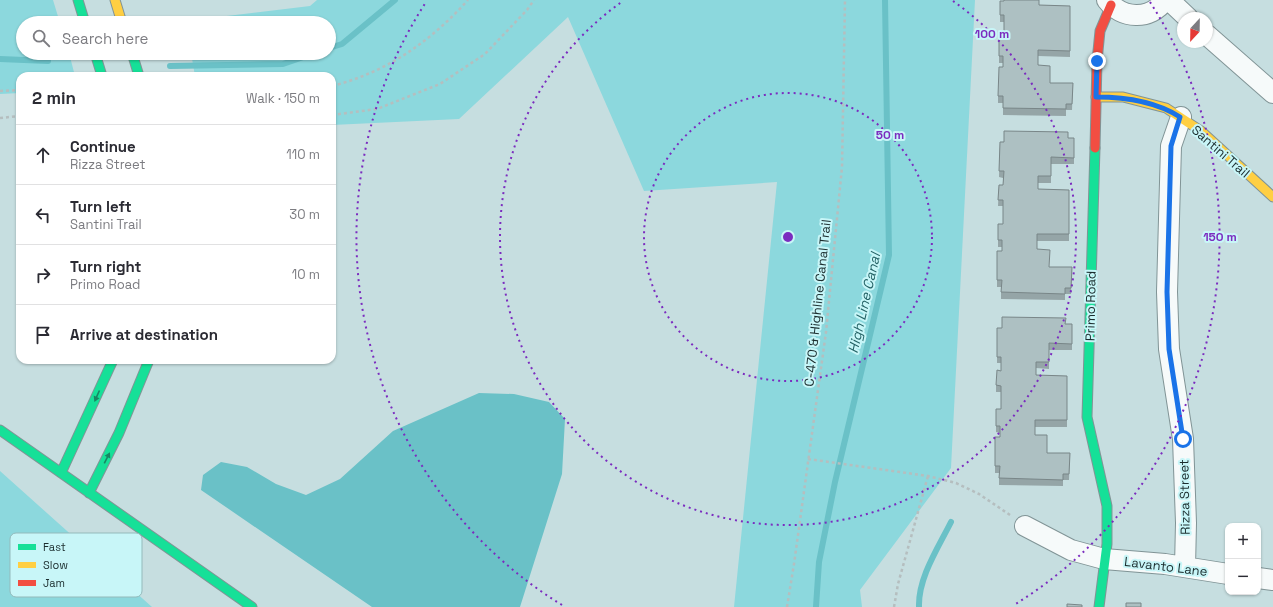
<!DOCTYPE html>
<html lang="en">
<head>
<meta charset="utf-8">
<style>
  :root { --surface:#fff; --page:#f2f2f3; --text:#2b2b33; --muted:#7c7c81; --line:#e1e1e2 }
  body { margin:0; font-family:"Space Grotesk",sans-serif; background:var(--page); color:var(--text) }
  .controls { position:absolute; right:12px; bottom:12px; display:grid; overflow:hidden; border-radius:8px; box-shadow:0 1px 3px #0004 }
  .controls button { width:36px; height:36px; display:grid; place-items:center; padding:0; border:0; border-bottom:1px solid var(--line); background:var(--surface); color:var(--text); font:20px sans-serif }
  .compass { position:absolute; left:1177px; top:12px; width:36px; height:36px; border-radius:50%; background:var(--surface); box-shadow:0 1px 3px #0004; rotate:202deg }
  .stop { position:absolute; width:12px; height:12px; margin:-9px; border:3px solid #1a73e8; border-radius:50%; background:#fff }
  .stop.end { background:#1a73e8; border-color:#fff; box-shadow:0 1px 4px #0008 }
  .list { margin:0; padding:0; list-style:none }
  h2 { display:flex; justify-content:space-between; align-items:center; height:52px; margin:0; padding:0 16px; font-size:17px }
  h2 small { font-size:13px; font-weight:400; color:var(--muted) }
  .list li { display:grid; grid-template-columns:26px 1fr auto; gap:12px; align-items:center; box-sizing:border-box; height:60px; padding:0 16px; border-top:1px solid var(--line) }
  .list b { display:block; font-size:15px; white-space:nowrap }
  .list p { margin:0; font-size:13px; white-space:nowrap; color:var(--muted) }
  .list em { font-size:13px; font-style:normal; color:var(--muted) }
  .icon { flex:none; width:22px; height:22px; fill:none; stroke:currentColor; stroke-width:2; stroke-linecap:round; stroke-linejoin:round }
  .map { position:relative; flex:none; width:1273px; height:607px; overflow:hidden }
  .search { position:absolute; background:var(--surface); box-shadow:0 1px 3px #0004; left:16px; top:16px; width:320px; height:44px; display:flex; align-items:center; gap:10px; box-sizing:border-box; padding:0 14px; border-radius:22px; color:var(--muted); font-size:15px }
  .panel { position:absolute; background:var(--surface); box-shadow:0 1px 3px #0004; left:16px; top:72px; width:320px; height:292px; border-radius:12px }
  .map>svg:first-child { display:block }
  .green { fill:#8cd8dd }
  .water { fill:#6ac1c7 }
  .lines { fill:none; stroke-linecap:round; stroke-linejoin:round }
  .stream { stroke:#6ac1c7; stroke-width:6 }
  .street-casing { stroke:#819496; stroke-width:22 }
  .fast-casing { stroke:#819496; stroke-width:11 }
  .slow-casing { stroke:#819496; stroke-width:11 }
  .jam-casing { stroke:#819496; stroke-width:11 }
  .path { stroke:#b5bebf; stroke-width:2.5; stroke-dasharray:3 3; stroke-linecap:butt }
  .street { stroke:#f6fafa; stroke-width:20 }
  .fast { stroke:#16e098; stroke-width:9 }
  .slow { stroke:#ffcf43; stroke-width:9 }
  .jam { stroke:#f24e42; stroke-width:9 }
  .wall { fill:#95a5a7 }
  .building { fill:#adc0c2; stroke:#798688 }
  .oneway { fill:#188663 }
  .route { stroke:#1a73e8; stroke-width:5 }
  .ring { fill:none; stroke:#7b2cbf; stroke-width:2; stroke-dasharray:2 4 }
  .labels { text-anchor:middle; stroke-width:4; stroke-linejoin:round; paint-order:stroke }
  .street-label { font-size:13px; fill:#1b2d2e; stroke:#c8f6f8 }
  .water-label { font-size:14px; font-style:italic; fill:#246265; stroke:#c8f6f8 }
  .key { fill:#c8f6f8; stroke:#94babb; stroke-width:1 }
  .key-label { font-size:11px; fill:#1b2d2e }
  .centre { fill:#7b2cbf; stroke:#c8f6f8; stroke-width:2 }
  .ring-label { font-size:12px; text-anchor:middle; font-weight:bold; fill:#7b2cbf; stroke:#c8f6f8; stroke-width:4; stroke-linejoin:round; paint-order:stroke }
</style>
</head>
<body>
<div class="map">
<svg width="1273" height="607" viewBox="0 0 1273 607">
  <rect width="100%" height="100%" fill="#c6dee0"/>
  <path class="green" d="M0,0H53L60,23H23V53H69L75,76H20V93L0,94Z
    M317,0H975L951,468L860,590L862,607H734L777,182L644,191L568,17L459,119L332,125V76H195L191,53H329V23H186L185,21L310,6Z
    M0,471L152,607H0Z"/>
  <path class="water" d="M479,393L514,394L549,402L565,419L562,474L520,607H372L201,490L203,475L221,462L247,467L276,484L306,495L340,479L393,431Z"/>
  <g class="lines">
    <path class="stream" d="M329,48L342,44L395,0
      M0,59L48,61
      M170,66L283,64L315,53
      M816,607L819,562L835,482L889,255L885,0
      M919,607C918,578 938,548 951,522"/>
    <g class="street-casing">
      <path id="street" d="M1107,0C1122,19 1150,21 1165,0
        M1169,0L1188,18
        M1207,35L1273,93
        M1181,117L1171,146L1167,292L1169,349L1183,439L1186,523L1185,567
        M1025,526L1071,550L1104,559L1165,564L1228,574
        M1258,578L1273,580"/>
    </g>
    <g class="fast-casing">
      <path id="fast" d="M78,0L85,23
        M95,53L102,76
        M132,53L139,76
        M1095,148L1087,417L1107,506V544L1099,607
        M0,430L252,607
        M61,473L113,360
        M89,493L119,433L149,360"/>
    </g>
    <g class="slow-casing">
      <path id="slow" d="M115,0L122,23
        M1096,97H1123L1166,108L1201,131L1273,197"/>
    </g>
    <g class="jam-casing">
      <path id="jam" d="M1095,148L1097,61L1100,31L1111,5"/>
    </g>
    <path class="path" d="M332,86C387,72 430,42 468,0
      M0,91L20,90
      M332,115L377,109L440,84L485,54L527,10L534,0
      M0,118L20,116
      M808,459L928,476L956,483L979,494L1010,515
      M787,607L794,564L826,332L842,167L845,0
      M894,607L898,584L928,476"/>
    <use href="#street" class="street"/>
    <use href="#fast" class="fast"/>
    <use href="#slow" class="slow"/>
    <use href="#jam" class="jam"/>
  </g>
  <path class="wall" d="M1000,1L1039,5L1070,6V57L1038,56V65L1050,83H1073L1072,110H1066V116L1003,115V103H998V96L1003,67V63H999V39H1004V22H1000Z
    M1068,138H1074V164H1051V183H1038V189L1069,190V241H1037V249L1049,267H1072L1071,294H1065V300L1001,299V287H997V251H1002V247H998V224H1003V206H998L999,185H1003V178L999,177L1000,142Z
    M1065,324H1072V350H1049V369L1036,368V375L1067,376V427H1035V435L1047,453H1070L1069,480H1063V486L999,485V473H995V437H1000V433L996,432V426L1001,409V392H996V385L1001,371V363H997V328H1002Z"/>
  <path class="building" d="M1004,0H1039V5L1070,6V51L1038,50V65L1050,66V83H1073L1072,104H1066V109L1003,108V96H998L999,67H1003V56H999V39H1004V15H1000V1H1004Z
    M1004,131L1068,132V138H1074V158L1051,157V176H1038V189L1069,190V234H1037V249L1050,250L1049,267H1072L1071,288H1065V294L1001,292L1002,280H997V251H1002V240H998V224H1003V200H998L999,185H1003L1004,171H999L1000,142H1004Z
    M1002,317L1066,318L1065,324H1072V344L1049,343V362H1036V375L1067,376V420H1035V435H1047V453H1070L1069,474H1063V480L999,478L1000,466H995V437H1000V426H996V409H1001V386L996,385L997,370L1001,371V357H997V328H1002Z
    M1126,603H1141V607H1126Z
    M1067,604L1082,605V607H1067Z"/>
  <defs><path id="oneway-solid" d="M-6-.8H1V-3.2L6.5 0L1 3.2V.8H-6Z"/></defs>
  <g class="oneway">
    <use href="#oneway-solid" transform="translate(97 396) rotate(114)"/>
    <use href="#oneway-solid" transform="translate(107 458) rotate(-63)"/>
  </g>
  <g class="lines">
    <path class="route" d="M1097,61L1096,97C1125,97 1155,101 1180,117L1171,146L1167,292L1169,349L1183,439"/>
  </g>
  <g class="ring">
    <circle cx="788" cy="237" r="144"/>
    <path d="M953 1A288 288 0 1 1 623 1"/>
    <path d="M562 605A432 432 0 0 1 426 2M1150 2A432 432 0 0 1 1014 605"/>
  </g>
  <g class="labels">
    <g class="street-label">
      <text transform="translate(1221 151) rotate(41)" y="5">Santini Trail</text>
      <text transform="translate(817 303) rotate(-84)" y="5">C-470 &amp; Highline Canal Trail</text>
      <text transform="translate(1090 306) rotate(-89)" y="5">Primo Road</text>
      <text transform="translate(1184 497) rotate(-91)" y="5">Rizza Street</text>
      <text transform="translate(1166 566) rotate(7)" y="5">Lavanto Lane</text>
    </g>
    <g class="water-label">
      <text transform="translate(864 303) rotate(-77)" y="5">High Line Canal</text>
    </g>
  </g>
  <rect x="10" y="533" width="132" height="64" rx="6" class="key"/>
  <rect x="18" y="544" width="18" height="6" fill="#16e098"/>
  <rect x="18" y="562" width="18" height="6" fill="#ffcf43"/>
  <rect x="18" y="580" width="18" height="6" fill="#f24e42"/>
  <g class="key-label">
    <text x="43" y="551">Fast</text>
    <text x="43" y="569">Slow</text>
    <text x="43" y="587">Jam</text>
  </g>
  <circle cx="788" cy="237" r="6" class="centre"/>
  <g class="ring-label">
    <text x="992" y="38">100 m</text>
    <text x="890" y="139">50 m</text>
    <text x="1220" y="241">150 m</text>
  </g>
</svg>
<div class="controls">
<button>+</button>
<button>−</button>
</div>
<svg class="compass" viewBox="-18 -18 36 36"><path d="M0-13l5 13h-10z" fill="#e53935"/><path d="M0 13l5-13h-10z" fill="#7c7c81"/></svg>
<div class="stop" style="left:1183px;top:439px"></div>
<div class="stop end" style="left:1097px;top:61px"></div>
<div class="search"><svg class="icon" aria-label="search" viewBox="0 0 24 24"><circle cx="10" cy="10" r="6"/><path d="M15 15l6 6"/></svg>Search here</div>
<section class="panel">
<h2>2 min<small>Walk · 150 m</small></h2>
<ul class="list">
<li><svg class="icon" aria-label="ahead" viewBox="0 0 24 24"><path d="M12 20V5M6 11l6-6 6 6"/></svg><div><b>Continue</b><p>Rizza Street</p></div><em>110 m</em></li>
<li><svg class="icon" aria-label="left" viewBox="0 0 24 24"><path d="M17 20v-9H6M10 6l-5 5 5 5"/></svg><div><b>Turn left</b><p>Santini Trail</p></div><em>30 m</em></li>
<li><svg class="icon" aria-label="right" viewBox="0 0 24 24"><path d="M7 20v-9h11M14 6l5 5-5 5"/></svg><div><b>Turn right</b><p>Primo Road</p></div><em>10 m</em></li>
<li><svg class="icon" aria-label="arrive" viewBox="0 0 24 24"><path d="M6 21V4h12l-3 4 3 4H6"/></svg><div><b>Arrive at destination</b></div></li>
</ul>
</section>
</div>
</body>
</html>
